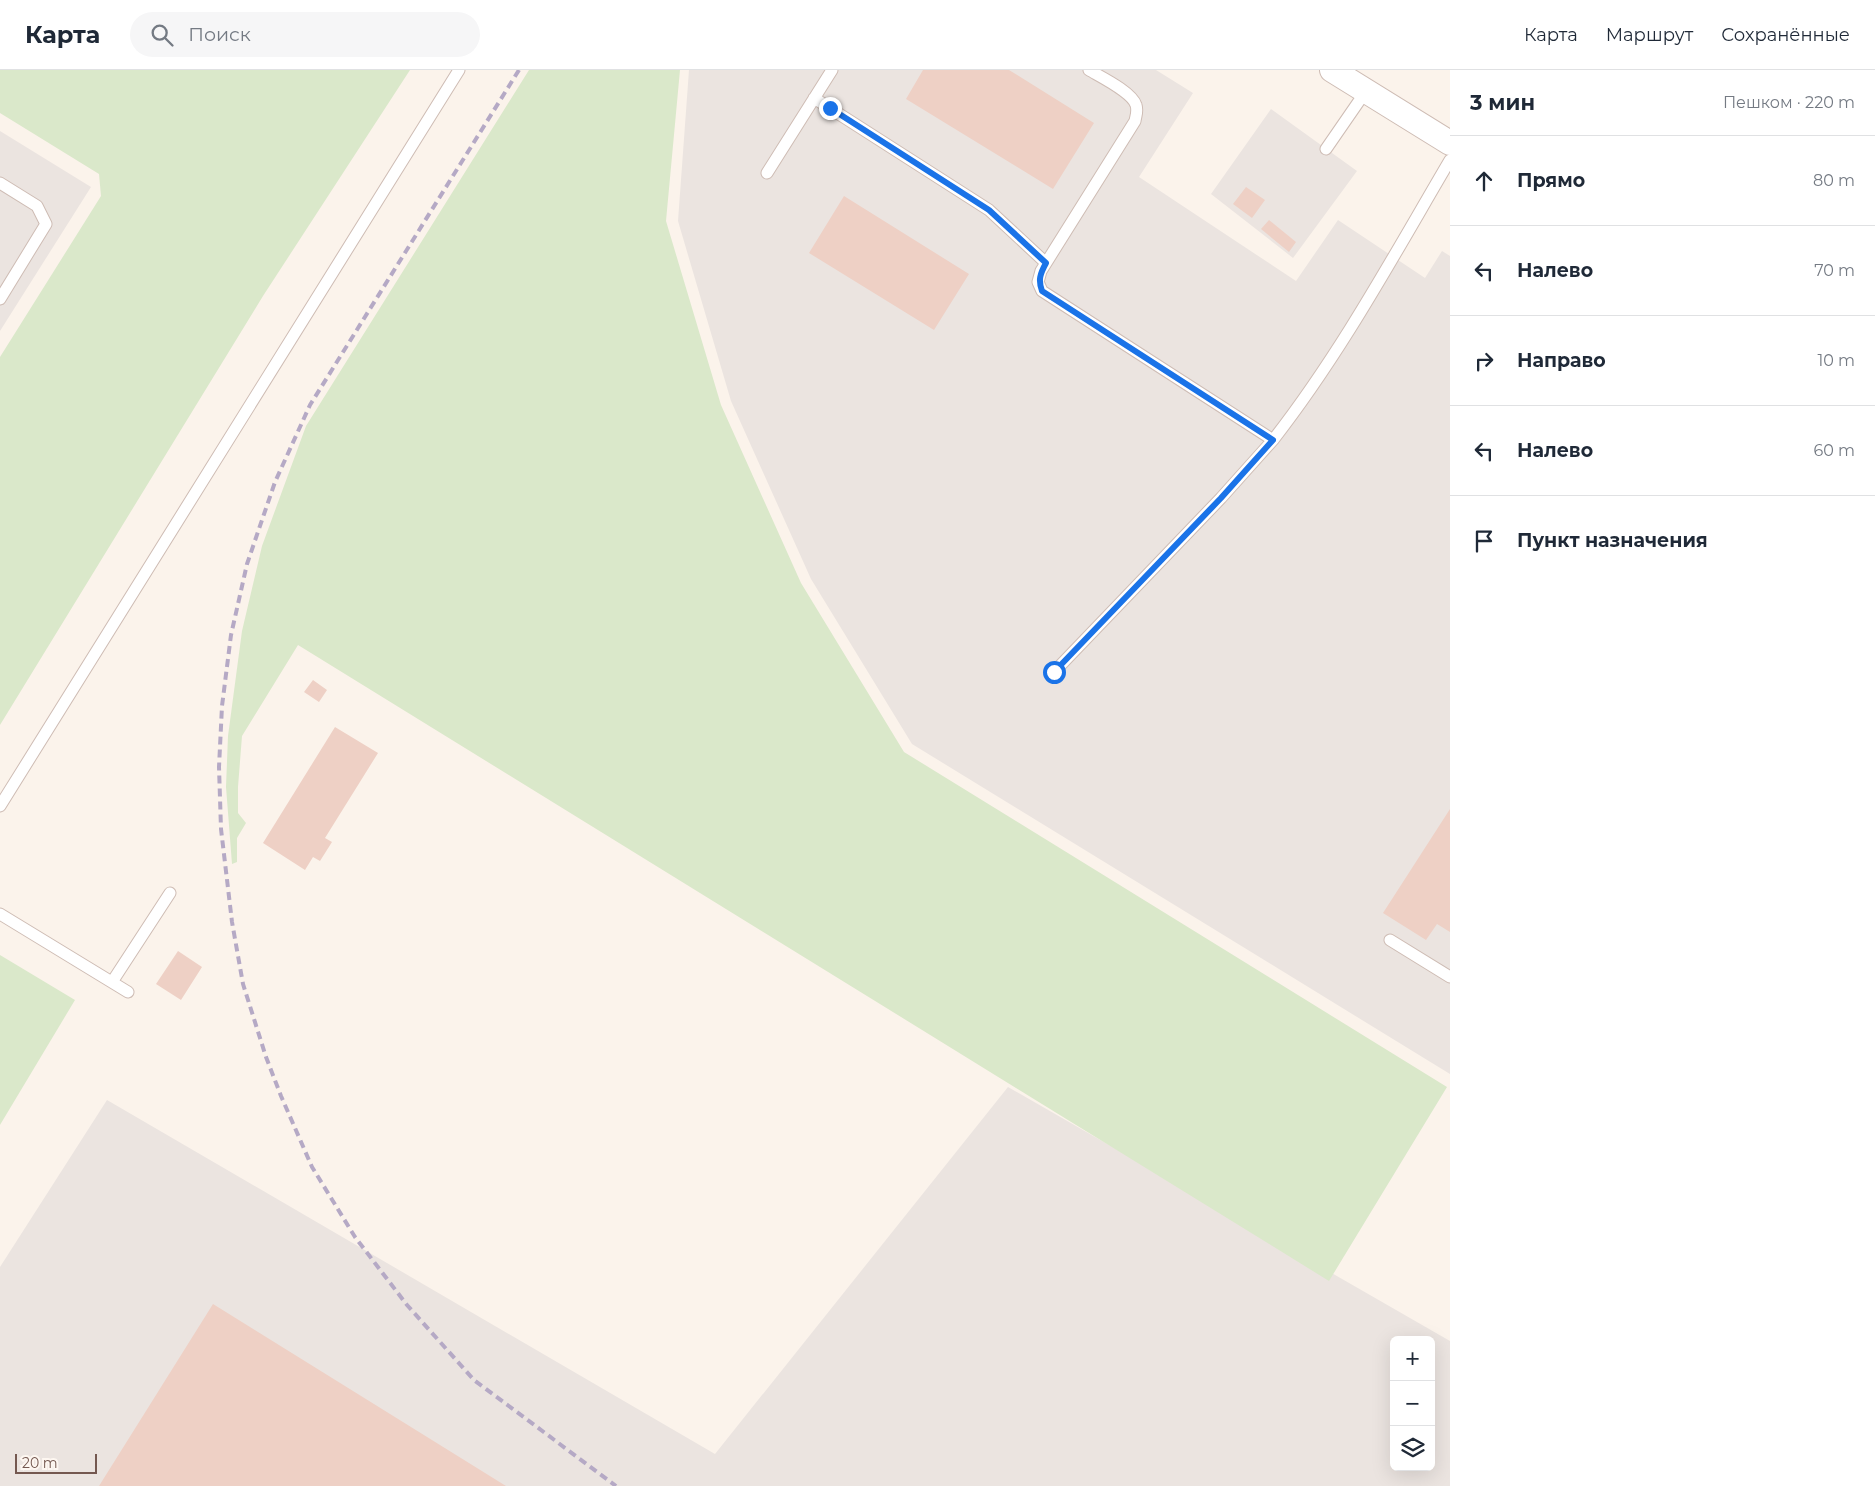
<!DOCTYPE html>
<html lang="ru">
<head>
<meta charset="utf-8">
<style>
  :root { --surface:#fff; --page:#f6f6f7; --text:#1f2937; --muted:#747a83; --line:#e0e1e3 }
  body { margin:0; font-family:Montserrat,sans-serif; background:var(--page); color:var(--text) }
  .controls { position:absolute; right:15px; bottom:15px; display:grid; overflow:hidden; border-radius:8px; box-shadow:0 5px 20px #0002 }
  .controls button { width:45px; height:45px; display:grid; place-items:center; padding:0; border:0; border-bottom:1px solid var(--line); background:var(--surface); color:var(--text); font:25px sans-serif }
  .scale { position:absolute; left:15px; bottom:12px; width:82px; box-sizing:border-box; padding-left:5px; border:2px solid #745850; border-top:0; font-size:14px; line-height:18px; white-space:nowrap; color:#745850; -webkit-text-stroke:4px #fef7f1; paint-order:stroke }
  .stop { position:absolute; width:15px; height:15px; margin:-11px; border:4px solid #1a73e8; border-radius:50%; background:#fff }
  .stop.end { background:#1a73e8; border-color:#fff; box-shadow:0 1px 5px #0008 }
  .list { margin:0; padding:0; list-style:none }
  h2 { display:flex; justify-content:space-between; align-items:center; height:65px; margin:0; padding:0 20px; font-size:21px }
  h2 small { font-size:16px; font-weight:400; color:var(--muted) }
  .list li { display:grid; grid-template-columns:32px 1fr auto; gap:15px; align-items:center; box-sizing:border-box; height:90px; padding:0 20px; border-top:1px solid var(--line) }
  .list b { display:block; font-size:19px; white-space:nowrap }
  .list em { font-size:16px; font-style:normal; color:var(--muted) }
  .icon { flex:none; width:28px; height:28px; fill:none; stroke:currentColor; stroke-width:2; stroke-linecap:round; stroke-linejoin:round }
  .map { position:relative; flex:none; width:1450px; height:1416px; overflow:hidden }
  header { display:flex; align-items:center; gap:30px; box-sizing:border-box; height:70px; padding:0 25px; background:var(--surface); border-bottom:1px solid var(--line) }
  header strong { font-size:24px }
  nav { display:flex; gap:28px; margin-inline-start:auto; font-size:18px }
  .search { width:350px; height:45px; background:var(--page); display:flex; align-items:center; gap:12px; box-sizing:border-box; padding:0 18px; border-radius:28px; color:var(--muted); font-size:19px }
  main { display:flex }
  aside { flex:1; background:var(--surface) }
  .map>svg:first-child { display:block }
  .industrial { fill:#ebe4e0; fill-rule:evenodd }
  .green { fill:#dae8ca }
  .building { fill:#eed0c5 }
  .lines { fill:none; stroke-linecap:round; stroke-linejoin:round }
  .lane-casing { stroke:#cebcb4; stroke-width:13 }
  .street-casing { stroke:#cebcb4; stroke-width:26 }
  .lane { stroke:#fff; stroke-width:11 }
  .street { stroke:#fff; stroke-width:24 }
  .rail { stroke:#b5a9c5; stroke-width:4; stroke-dasharray:8 5; stroke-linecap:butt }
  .route { stroke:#1a73e8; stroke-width:6 }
</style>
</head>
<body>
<header>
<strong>Карта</strong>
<div class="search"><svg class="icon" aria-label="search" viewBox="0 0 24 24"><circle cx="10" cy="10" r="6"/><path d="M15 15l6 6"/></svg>Поиск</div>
<nav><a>Карта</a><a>Маршрут</a><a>Сохранённые</a></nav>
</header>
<main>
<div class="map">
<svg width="1450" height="1416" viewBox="0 0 1450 1416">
  <rect width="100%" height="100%" fill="#fbf3eb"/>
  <path class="industrial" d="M689,0H1156L1193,23L1139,107L1296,211L1338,150L1425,208L1442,181L1450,186V1004L912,674L811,509L731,331L678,151Z
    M1271,39L1357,101L1293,188L1211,124Z
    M0,61L91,117L0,261Z
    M1008,1017L1450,1271V1416H0V1197L107,1030L715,1384ZM1394,1270H1431V1397H1394Z"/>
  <path class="green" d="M0,0H410L263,226L0,655V287L101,126L99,104L0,43Z
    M529,0H680L666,151L721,335L801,513L904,682L1447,1017L1329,1211L298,575L242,666L238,717V743L246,753L237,768V792L232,794L226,717L228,666L242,561L262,476L306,356Z
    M0,885L75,930L0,1055Z"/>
  <path class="building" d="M923,0H1009L1094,53L1053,119L906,29Z
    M1246,117L1265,130L1252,148L1233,134Z
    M844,126L969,204L934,260L809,183Z
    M1269,150L1296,172L1289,182L1261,159Z
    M313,610L327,620L319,632L304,622Z
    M335,657L378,683L325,768L332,772L320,791L313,787L305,800L263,773Z
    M1450,739V862L1437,854L1426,870L1383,843Z
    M178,881L202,897L181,930L156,914Z
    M213,1234L506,1416H99Z"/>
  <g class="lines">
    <g class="lane-casing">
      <path id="lane" d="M1089,0C1101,7 1132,22 1136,35C1138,41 1136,45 1135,51L1041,201L1038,212L1042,221L1273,370C1341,283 1394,185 1450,90
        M814,28L989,140L1046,193
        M1326,79L1366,21
        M767,103L832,0
        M0,113L37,136L46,154L0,229
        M1054,602L1221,428L1273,370
        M0,736L459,0
        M0,844L128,922
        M1390,870L1450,907
        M112,912L170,823"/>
    </g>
    <g class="street-casing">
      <path id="street" d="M1332,0L1450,73"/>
    </g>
    <use href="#lane" class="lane"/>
    <use href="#street" class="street"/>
    <path class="rail" d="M519,0L310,335L275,412L247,494L231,565L222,636L219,697L221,759L232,852L243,914L266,987L281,1026L312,1097L355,1167L407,1235L474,1310L616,1416"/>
  </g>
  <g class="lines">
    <path class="route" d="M830,38L989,140L1046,193C1040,204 1038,210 1042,221L1273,370L1221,428L1054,602"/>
  </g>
</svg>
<div class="controls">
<button>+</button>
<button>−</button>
<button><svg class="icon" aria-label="layers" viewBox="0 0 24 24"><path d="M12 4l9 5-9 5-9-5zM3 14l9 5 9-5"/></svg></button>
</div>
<div class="scale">20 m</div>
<div class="stop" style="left:1054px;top:602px"></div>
<div class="stop end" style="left:830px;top:38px"></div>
</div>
<aside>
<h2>3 мин<small>Пешком · 220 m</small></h2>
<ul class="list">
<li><svg class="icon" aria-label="ahead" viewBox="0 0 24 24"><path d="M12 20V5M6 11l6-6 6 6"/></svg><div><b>Прямо</b></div><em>80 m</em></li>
<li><svg class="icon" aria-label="left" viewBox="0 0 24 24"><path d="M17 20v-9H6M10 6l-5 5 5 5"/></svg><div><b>Налево</b></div><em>70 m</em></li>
<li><svg class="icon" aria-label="right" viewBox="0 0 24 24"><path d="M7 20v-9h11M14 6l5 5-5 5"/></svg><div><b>Направо</b></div><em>10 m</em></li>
<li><svg class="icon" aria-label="left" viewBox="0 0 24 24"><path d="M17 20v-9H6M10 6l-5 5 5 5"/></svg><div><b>Налево</b></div><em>60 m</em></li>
<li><svg class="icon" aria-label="arrive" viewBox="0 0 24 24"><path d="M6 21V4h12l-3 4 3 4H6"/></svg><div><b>Пункт назначения</b></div></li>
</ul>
</aside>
</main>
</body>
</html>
